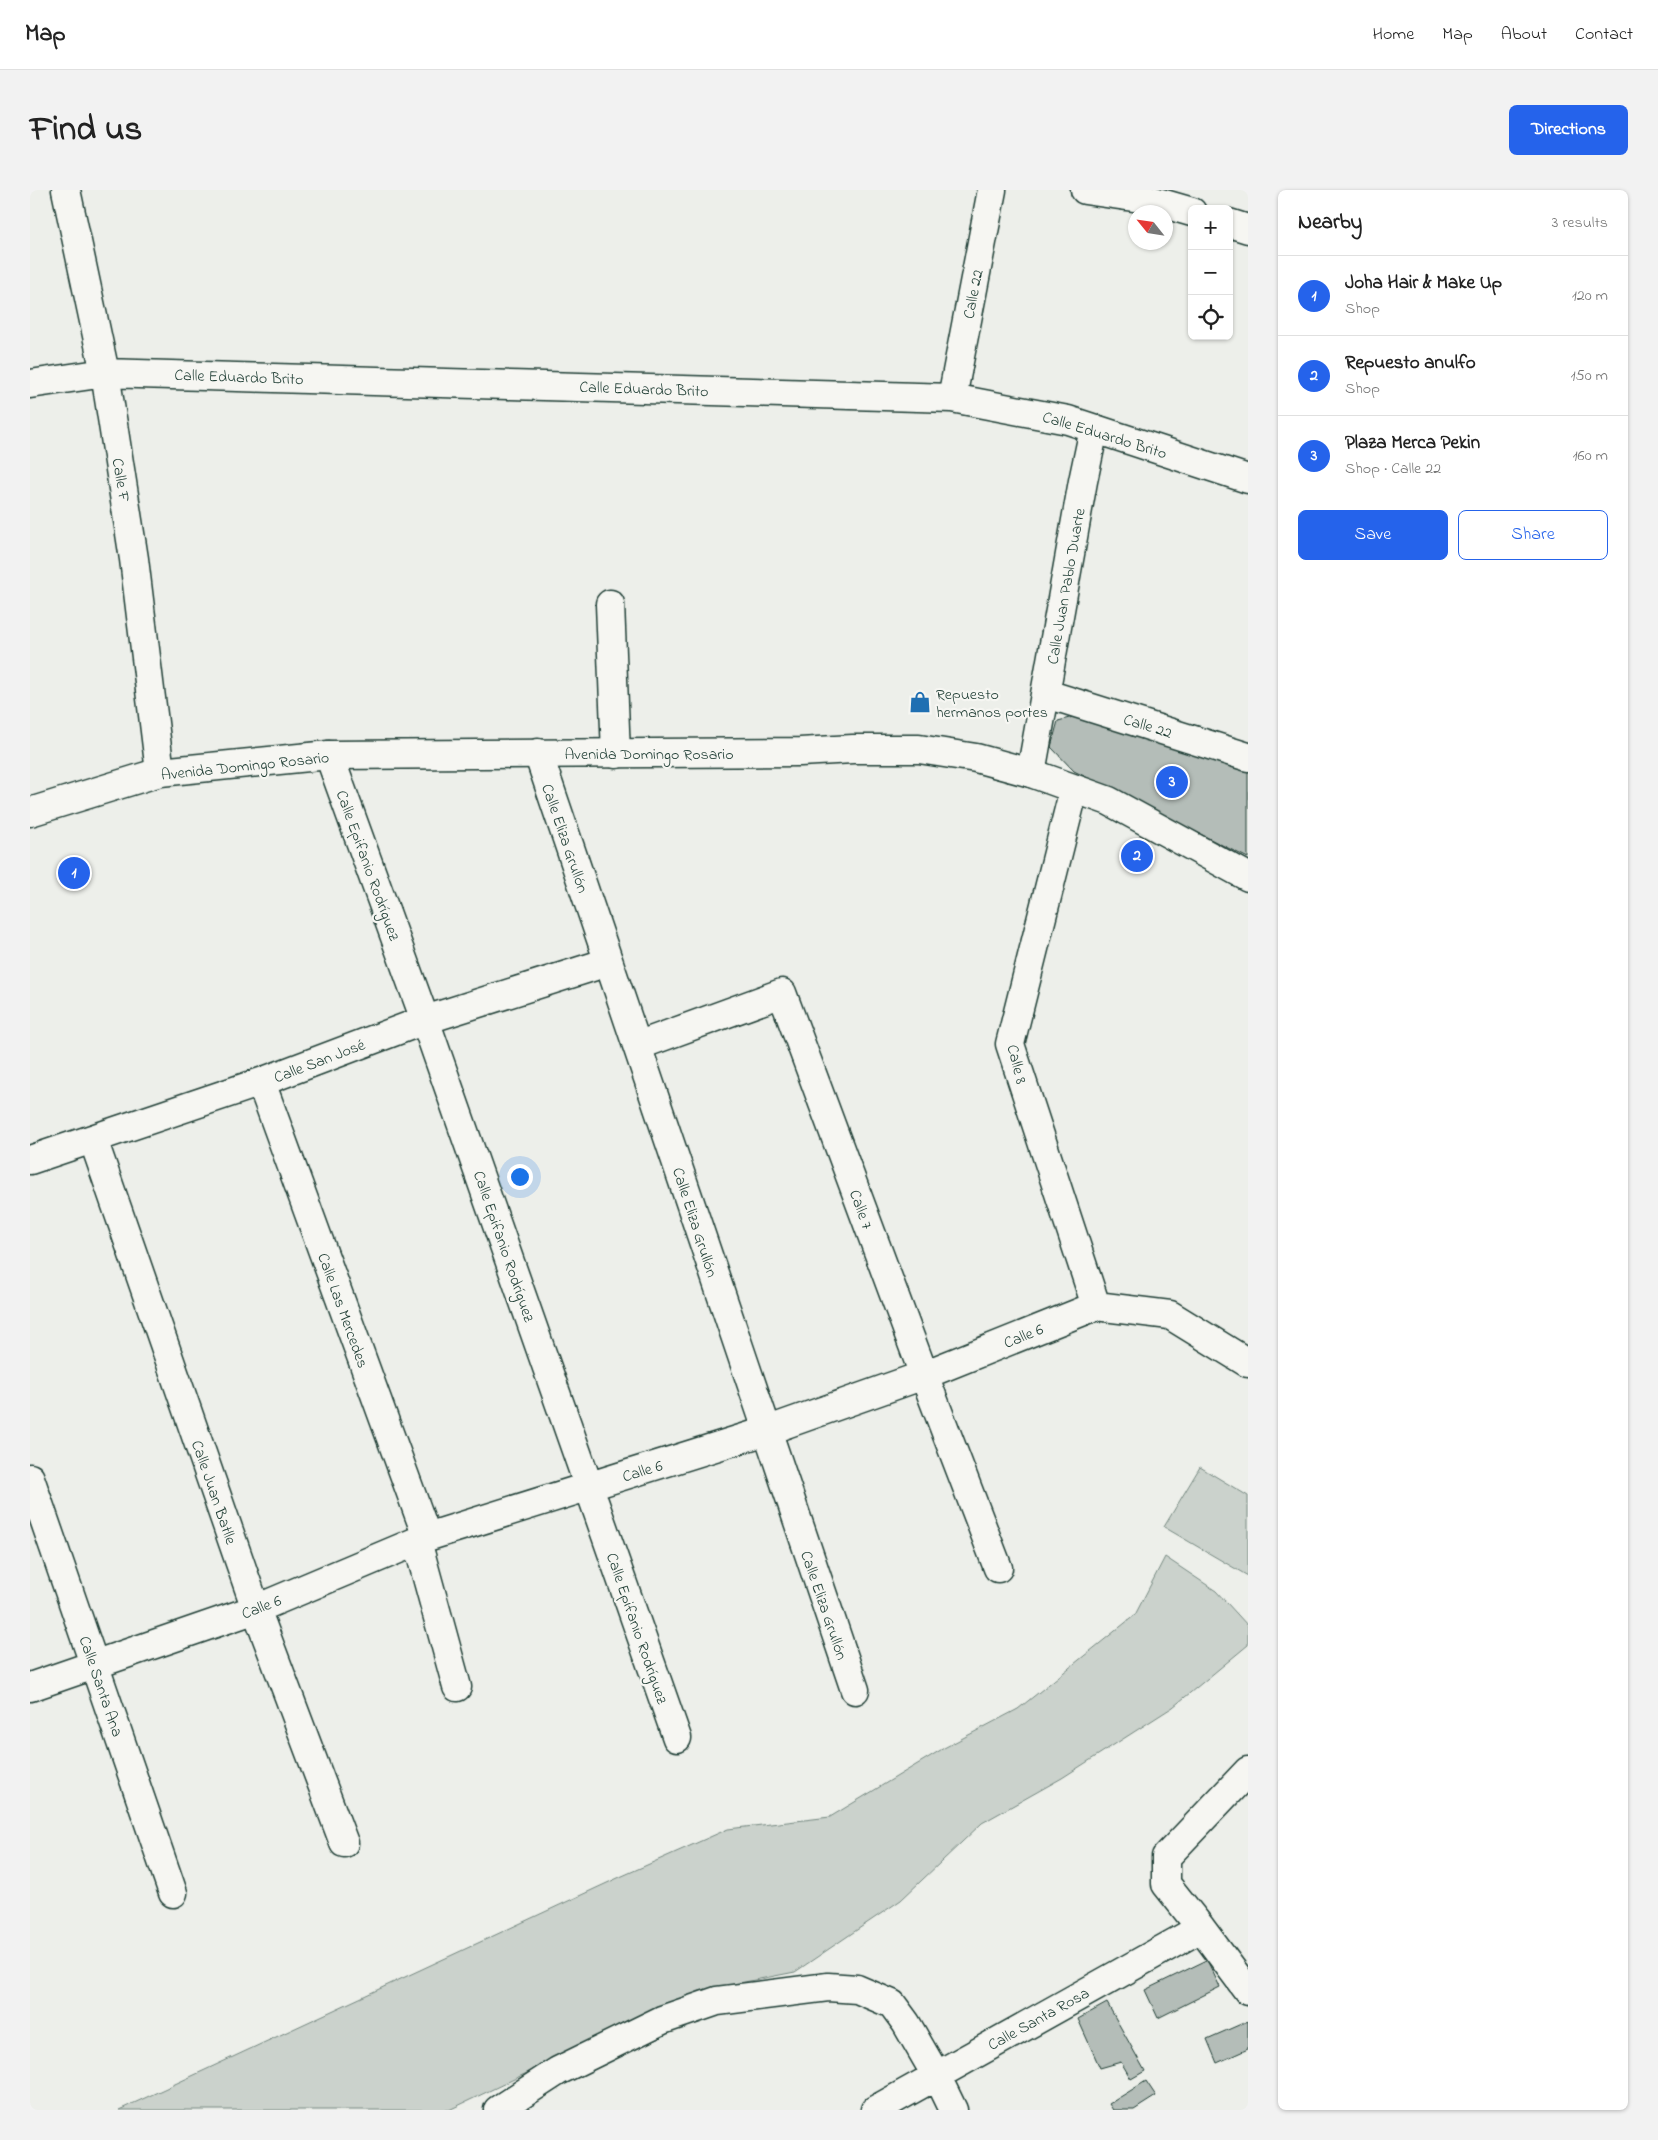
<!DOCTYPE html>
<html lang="en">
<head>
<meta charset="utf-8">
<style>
  :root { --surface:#fff; --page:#f2f2f2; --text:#222; --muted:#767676; --line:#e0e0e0; --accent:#2563eb }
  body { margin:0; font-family:"Indie Flower",sans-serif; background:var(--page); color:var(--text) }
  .controls { position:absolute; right:15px; top:15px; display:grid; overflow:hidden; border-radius:8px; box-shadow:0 1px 4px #0004 }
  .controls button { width:45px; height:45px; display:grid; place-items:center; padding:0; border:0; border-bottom:1px solid var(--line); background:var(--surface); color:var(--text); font:25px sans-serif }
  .compass { position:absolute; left:1098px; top:15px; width:45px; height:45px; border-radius:50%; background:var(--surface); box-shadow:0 1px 4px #0004; rotate:300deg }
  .you { position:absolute; left:489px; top:986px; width:18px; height:18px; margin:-12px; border:4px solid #fff; border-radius:50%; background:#1a73e8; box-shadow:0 0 0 8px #1a73e833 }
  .badge { display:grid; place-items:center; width:32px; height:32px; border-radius:50%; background:var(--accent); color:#fff; font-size:16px; font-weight:700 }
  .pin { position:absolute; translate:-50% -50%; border:2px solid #fff; box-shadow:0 1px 5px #0006 }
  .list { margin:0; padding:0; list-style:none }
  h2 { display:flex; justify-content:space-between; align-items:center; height:65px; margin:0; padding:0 20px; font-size:21px }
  h2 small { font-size:16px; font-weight:400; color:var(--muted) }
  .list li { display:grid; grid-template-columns:32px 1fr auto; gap:15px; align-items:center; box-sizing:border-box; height:80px; padding:0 20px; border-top:1px solid var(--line) }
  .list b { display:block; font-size:19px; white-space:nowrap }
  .list p { margin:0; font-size:16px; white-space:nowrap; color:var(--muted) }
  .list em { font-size:16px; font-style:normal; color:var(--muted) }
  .actions { display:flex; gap:10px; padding:15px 20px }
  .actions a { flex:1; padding:11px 0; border:1px solid var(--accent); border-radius:8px; text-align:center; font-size:18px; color:var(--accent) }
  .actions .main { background:var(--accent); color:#fff }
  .icon { flex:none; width:28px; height:28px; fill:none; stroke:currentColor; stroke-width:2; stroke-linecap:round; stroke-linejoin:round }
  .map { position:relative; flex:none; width:1218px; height:1920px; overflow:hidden; border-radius:8px }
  header { display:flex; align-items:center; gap:30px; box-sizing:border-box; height:70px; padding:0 25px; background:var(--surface); border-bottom:1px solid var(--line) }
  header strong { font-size:24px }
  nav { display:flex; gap:28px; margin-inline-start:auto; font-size:18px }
  .intro { display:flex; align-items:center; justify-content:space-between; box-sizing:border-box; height:120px; padding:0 30px }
  h1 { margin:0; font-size:35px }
  .button { padding:12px 22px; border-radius:8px; background:var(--accent); color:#fff; font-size:18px; font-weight:700 }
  main { display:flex; gap:30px; padding:0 30px }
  aside { flex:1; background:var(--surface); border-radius:8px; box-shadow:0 1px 4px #0004 }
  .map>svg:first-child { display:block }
  .green { fill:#cbd2cc; stroke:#758880 }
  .building { fill:#b4bdb8; stroke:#1f3d34 }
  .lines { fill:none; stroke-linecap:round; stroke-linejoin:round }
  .minor-casing { stroke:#1f3d34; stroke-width:31 }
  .major-casing { stroke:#1f3d34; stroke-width:31 }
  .minor { stroke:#f6f6f2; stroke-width:28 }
  .major { stroke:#f6f6f2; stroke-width:28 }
  .labels { text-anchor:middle; stroke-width:4.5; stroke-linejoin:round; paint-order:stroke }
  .street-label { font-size:16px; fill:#1f3d34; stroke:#f6f6f2 }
  .poi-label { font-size:16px; fill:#1f3d34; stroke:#f6f6f2; text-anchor:start }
</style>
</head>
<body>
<header>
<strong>Map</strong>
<nav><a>Home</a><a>Map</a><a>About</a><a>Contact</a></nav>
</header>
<div class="intro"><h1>Find us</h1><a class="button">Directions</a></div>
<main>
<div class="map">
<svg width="1218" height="1920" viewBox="0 0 1218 1920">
  <rect width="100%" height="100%" fill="#edefea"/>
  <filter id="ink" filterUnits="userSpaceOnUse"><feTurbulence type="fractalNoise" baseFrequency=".02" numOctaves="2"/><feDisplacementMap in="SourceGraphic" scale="10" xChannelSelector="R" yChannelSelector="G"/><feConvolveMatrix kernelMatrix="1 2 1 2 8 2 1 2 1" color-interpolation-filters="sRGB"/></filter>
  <g filter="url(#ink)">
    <path class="green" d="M1170,1277L1218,1306V1386L1134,1337Z
      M1135,1367L1186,1401L1218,1436V1455L1143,1517L1032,1588L952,1633L871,1710L765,1782L669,1801L419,1920H89L590,1687L698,1639L800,1627L914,1558L988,1519L1105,1425Z"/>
    <path class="building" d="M1047,526L1218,579V668L1044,581L1021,557L1028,531Z
      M1177,1770L1190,1797L1128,1828L1115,1800Z
      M1077,1813L1115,1881L1101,1889L1091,1872L1070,1878L1048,1829Z
      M1218,1831V1859L1187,1873L1177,1849Z
      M1116,1891L1126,1906L1104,1920H1083L1079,1914Z"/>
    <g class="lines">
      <g class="minor-casing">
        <path id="minor" d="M36,0L75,183L104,369L130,582
          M1055,0L1117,9L1162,22
          M1199,33L1218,39
          M0,194L75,183L922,208L1038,230L1218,289
          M922,208L962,0
          M580,414L586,564
          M1017,504L1218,567
          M508,563L825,1500
          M299,565L395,830L647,1548
          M1001,583L1053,291L1064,239
          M1044,599L980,854L1066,1116
          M607,856L752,803L894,1185L968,1378
          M231,892L397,1347
          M63,949L226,1419L314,1653
          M0,970L231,892L395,830L578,772
          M0,1288L143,1703
          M387,1351L427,1497
          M0,1497L226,1419L397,1347L736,1241L894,1185L1066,1116L1140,1125L1218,1173
          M1218,1581L1136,1667V1694L1171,1738L1218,1801
          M468,1920L528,1881L632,1830L687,1811L798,1797L827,1799L862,1814L876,1833L906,1885L923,1920
          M845,1920L1171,1738"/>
      </g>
      <g class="major-casing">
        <path id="major" d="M0,622L130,582L299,565L770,562L823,559H889L946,568L1001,583L1079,611L1218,687"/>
      </g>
      <use href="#minor" class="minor"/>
      <use href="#major" class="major"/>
    </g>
  </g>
  <defs>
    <g id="shop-bare" transform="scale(1.725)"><path d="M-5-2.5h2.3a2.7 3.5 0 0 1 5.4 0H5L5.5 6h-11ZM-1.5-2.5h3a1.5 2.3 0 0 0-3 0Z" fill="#1f6fb2" stroke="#f6f6f2" stroke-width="2.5" paint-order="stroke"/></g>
  </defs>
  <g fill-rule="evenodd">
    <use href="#shop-bare" x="890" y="512"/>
  </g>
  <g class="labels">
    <g class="street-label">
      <text transform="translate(942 104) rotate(-79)" y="6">Calle 22</text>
      <text transform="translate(209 186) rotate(2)" y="6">Calle Eduardo Brito</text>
      <text transform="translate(614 198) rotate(2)" y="6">Calle Eduardo Brito</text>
      <text transform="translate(1075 244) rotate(17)" y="6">Calle Eduardo Brito</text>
      <text transform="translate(92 290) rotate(81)" y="6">Calle F</text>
      <text transform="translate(1035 396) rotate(-80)" y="6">Calle Juan Pablo Duarte</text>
      <text transform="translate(1118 535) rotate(17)" y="6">Calle 22</text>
      <text x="619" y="569">Avenida Domingo Rosario</text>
      <text transform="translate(215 575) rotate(-6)" y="6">Avenida Domingo Rosario</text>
      <text transform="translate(536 648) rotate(71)" y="6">Calle Eliza Grullón</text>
      <text transform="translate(339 675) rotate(70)" y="6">Calle Epifanio Rodríguez</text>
      <text transform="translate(289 870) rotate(-21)" y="6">Calle San José</text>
      <text transform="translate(988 874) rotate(76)" y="6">Calle 8</text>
      <text transform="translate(832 1019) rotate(70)" y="6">Calle 7</text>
      <text transform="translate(666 1032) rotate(72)" y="6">Calle Eliza Grullón</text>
      <text transform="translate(475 1056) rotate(71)" y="6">Calle Epifanio Rodríguez</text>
      <text transform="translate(314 1120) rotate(70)" y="6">Calle Las Mercedes</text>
      <text transform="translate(993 1145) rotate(-22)" y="6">Calle 6</text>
      <text transform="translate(612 1280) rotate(-17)" y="6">Calle 6</text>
      <text transform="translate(185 1302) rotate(71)" y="6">Calle Juan Batlle</text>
      <text transform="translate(795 1415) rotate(71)" y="6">Calle Eliza Grullón</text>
      <text transform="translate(231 1416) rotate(-21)" y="6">Calle 6</text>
      <text transform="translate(608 1438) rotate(71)" y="6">Calle Epifanio Rodríguez</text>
      <text transform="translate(72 1496) rotate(71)" y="6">Calle Santa Ana</text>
      <text transform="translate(1008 1828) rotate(-29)" y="6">Calle Santa Rosa</text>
    </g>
    <g class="poi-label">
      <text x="906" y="509">Repuesto<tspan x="906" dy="18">hermanos portes</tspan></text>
    </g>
  </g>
</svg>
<div class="controls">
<button>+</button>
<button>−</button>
<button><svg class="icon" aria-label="locate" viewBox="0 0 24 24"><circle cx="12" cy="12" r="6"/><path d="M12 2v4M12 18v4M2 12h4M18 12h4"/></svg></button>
</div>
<svg class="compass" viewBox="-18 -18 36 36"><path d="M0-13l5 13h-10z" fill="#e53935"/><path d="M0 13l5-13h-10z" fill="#767676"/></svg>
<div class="you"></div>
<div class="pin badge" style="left:44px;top:683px">1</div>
<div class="pin badge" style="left:1107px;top:666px">2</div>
<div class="pin badge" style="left:1142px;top:592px">3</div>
</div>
<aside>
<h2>Nearby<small>3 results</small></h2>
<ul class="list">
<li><span class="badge">1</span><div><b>Joha Hair &amp; Make Up</b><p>Shop</p></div><em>120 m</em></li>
<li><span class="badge">2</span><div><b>Repuesto anulfo</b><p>Shop</p></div><em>150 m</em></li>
<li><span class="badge">3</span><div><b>Plaza Merca Pekin</b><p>Shop · Calle 22</p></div><em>160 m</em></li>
</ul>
<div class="actions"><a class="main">Save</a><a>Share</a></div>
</aside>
</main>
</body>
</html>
